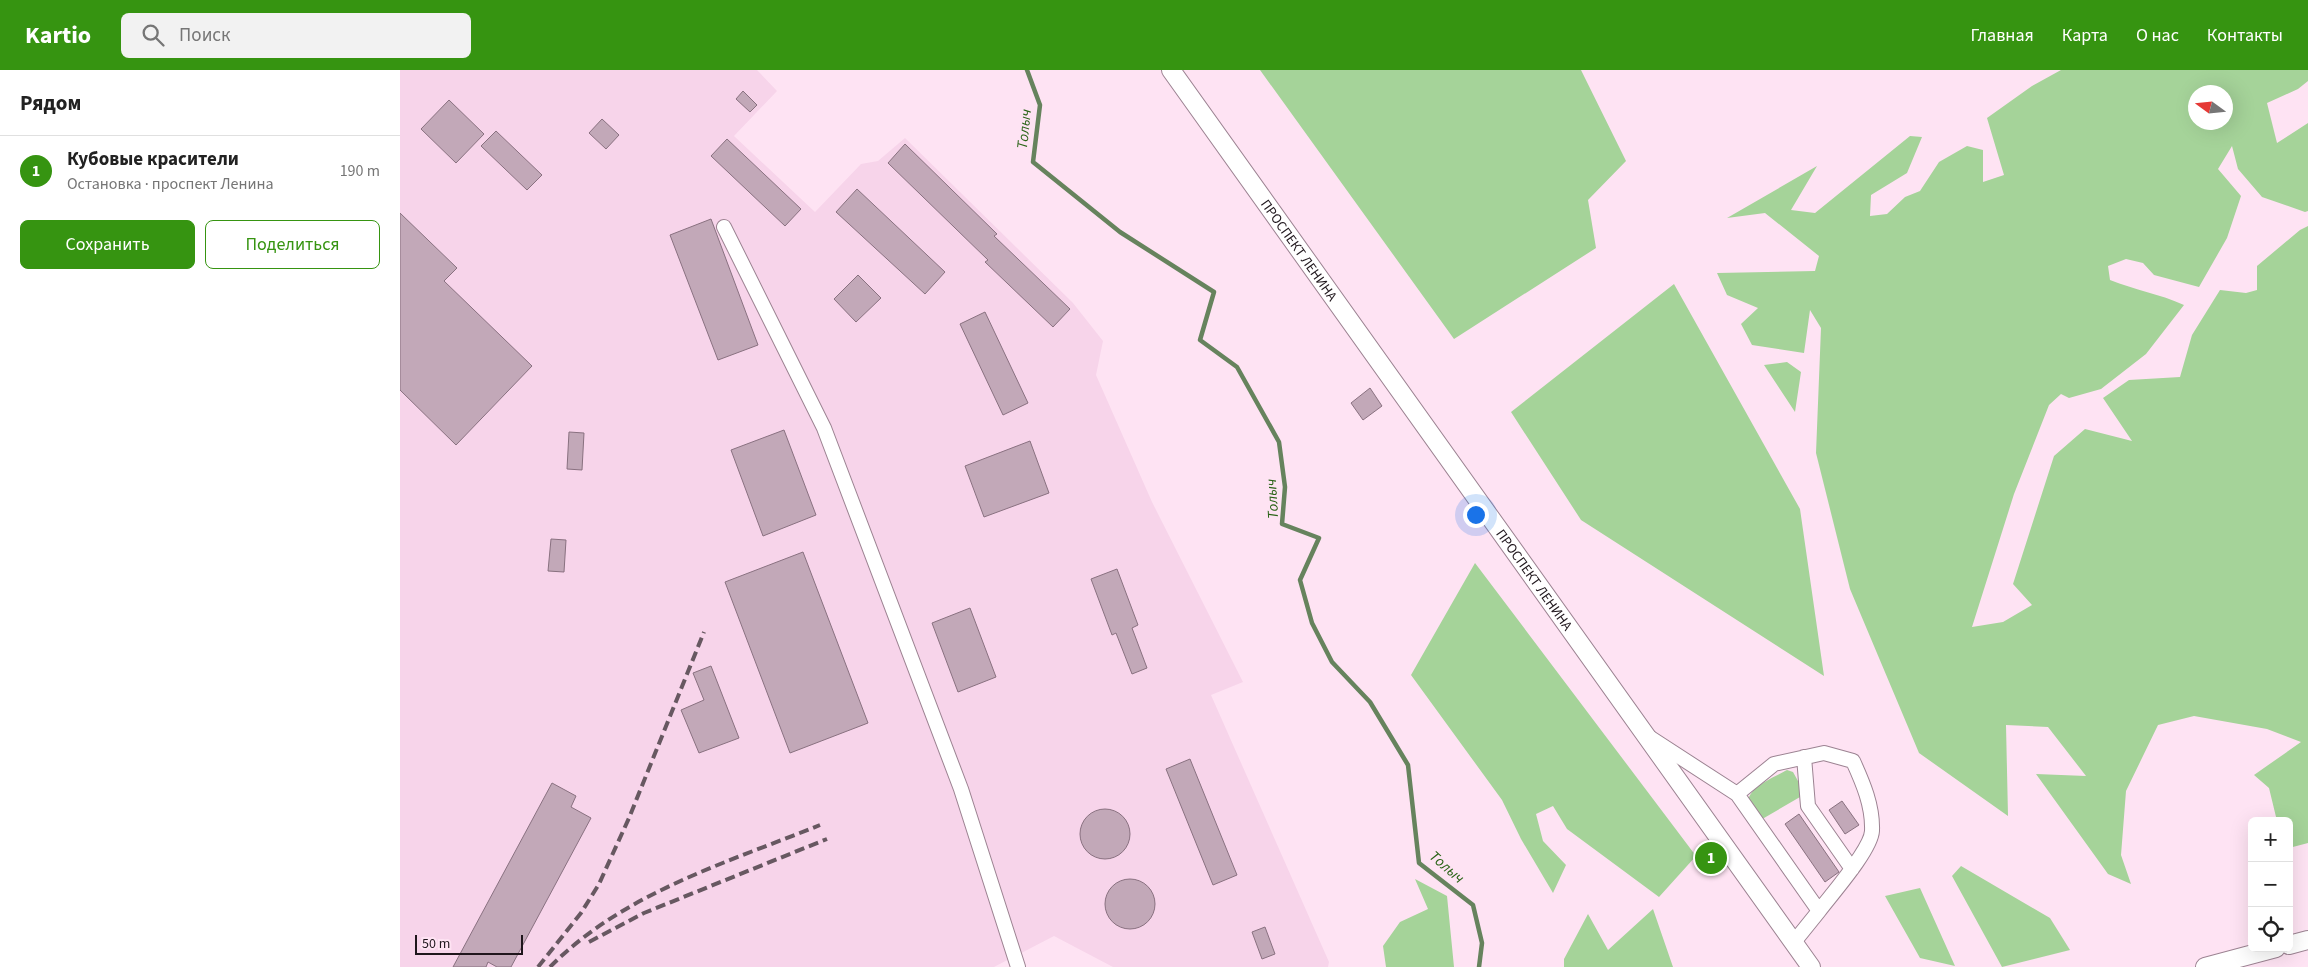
<!DOCTYPE html>
<html lang="ru">
<head>
<meta charset="utf-8">
<style>
  :root { --surface:#fff; --page:#f2f2f2; --text:#222; --muted:#767676; --line:#e0e0e0; --accent:#369411 }
  body { margin:0; font-family:"Source Sans 3",sans-serif; background:var(--page); color:var(--text) }
  .controls { position:absolute; right:15px; bottom:15px; display:grid; overflow:hidden; border-radius:8px; box-shadow:0 5px 20px #0002 }
  .controls button { width:45px; height:45px; display:grid; place-items:center; padding:0; border:0; border-bottom:1px solid var(--line); background:var(--surface); color:var(--text); font:25px sans-serif }
  .compass { position:absolute; left:1788px; top:15px; width:45px; height:45px; border-radius:50%; background:var(--surface); box-shadow:0 5px 20px #0002; rotate:285deg }
  .scale { position:absolute; left:15px; bottom:12px; width:108px; box-sizing:border-box; padding-left:5px; border:2px solid #1f161c; border-top:0; font-size:14px; line-height:18px; white-space:nowrap; color:#1f161c; -webkit-text-stroke:4px #fee3f3; paint-order:stroke }
  .you { position:absolute; left:1075px; top:444px; width:18px; height:18px; margin:-12px; border:4px solid #fff; border-radius:50%; background:#1a73e8; box-shadow:0 0 0 8px #1a73e833 }
  .badge { display:grid; place-items:center; width:32px; height:32px; border-radius:50%; background:var(--accent); color:#fff; font-size:16px; font-weight:700 }
  .pin { position:absolute; translate:-50% -50%; border:2px solid #fff; box-shadow:0 1px 5px #0006 }
  .list { margin:0; padding:0; list-style:none }
  h2 { display:flex; justify-content:space-between; align-items:center; height:65px; margin:0; padding:0 20px; font-size:21px }
  h2 small { font-size:16px; font-weight:400; color:var(--muted) }
  .list li { display:grid; grid-template-columns:32px 1fr auto; gap:15px; align-items:center; box-sizing:border-box; height:70px; padding:0 20px; border-top:1px solid var(--line) }
  .list b { display:block; font-size:19px; white-space:nowrap }
  .list p { margin:0; font-size:16px; white-space:nowrap; color:var(--muted) }
  .list em { font-size:16px; font-style:normal; color:var(--muted) }
  .actions { display:flex; gap:10px; padding:15px 20px }
  .actions a { flex:1; padding:11px 0; border:1px solid var(--accent); border-radius:8px; text-align:center; font-size:18px; color:var(--accent) }
  .actions .main { background:var(--accent); color:#fff }
  .icon { flex:none; width:28px; height:28px; fill:none; stroke:currentColor; stroke-width:2; stroke-linecap:round; stroke-linejoin:round }
  .map { position:relative; flex:none; width:1908px; height:897px; overflow:hidden }
  header { display:flex; align-items:center; gap:30px; box-sizing:border-box; height:70px; padding:0 25px; background:var(--accent); color:#fff }
  header strong { font-size:24px }
  nav { display:flex; gap:28px; margin-inline-start:auto; font-size:18px }
  .search { width:350px; height:45px; background:var(--page); display:flex; align-items:center; gap:12px; box-sizing:border-box; padding:0 18px; border-radius:8px; color:var(--muted); font-size:19px }
  main { display:flex }
  aside { flex:1; background:var(--surface) }
  .map>svg:first-child { display:block }
  .built { fill:#f7d4ea }
  .green { fill:#a5d399; fill-rule:evenodd }
  .lines { fill:none; stroke-linecap:round; stroke-linejoin:round }
  .stream { stroke:#66835d; stroke-width:4.5 }
  .building { fill:#c2a8b8; stroke:#897180 }
  .minor-casing { stroke:#9c8392; stroke-width:16 }
  .major-casing { stroke:#9c8392; stroke-width:20 }
  .minor { stroke:#fff; stroke-width:14 }
  .major { stroke:#fff; stroke-width:18 }
  .rail { stroke:#675861; stroke-width:4; stroke-dasharray:10 5; stroke-linecap:butt }
  .labels { text-anchor:middle; stroke-width:4; stroke-linejoin:round; paint-order:stroke }
  .street-label { font-size:14px; fill:#1f161c; stroke:#fee3f3 }
  .water-label { font-size:15px; font-style:italic; fill:#296316; stroke:#fee3f3 }
</style>
</head>
<body>
<header>
<strong>Kartio</strong>
<div class="search"><svg class="icon" aria-label="search" viewBox="0 0 24 24"><circle cx="10" cy="10" r="6"/><path d="M15 15l6 6"/></svg>Поиск</div>
<nav><a>Главная</a><a>Карта</a><a>О нас</a><a>Контакты</a></nav>
</header>
<main>
<aside>
<h2>Рядом<small></small></h2>
<ul class="list">
<li><span class="badge">1</span><div><b>Кубовые красители</b><p>Остановка · проспект Ленина</p></div><em>190 m</em></li>
</ul>
<div class="actions"><a class="main">Сохранить</a><a>Поделиться</a></div>
</aside>
<div class="map">
<svg width="1908" height="897" viewBox="0 0 1908 897">
  <rect width="100%" height="100%" fill="#fee3f3"/>
  <path class="built" d="M0,0H357L377,21L334,66L415,142L461,94L478,91L505,68L673,233L703,271L696,305L752,432L843,612L811,625L929,892L928,897H713L654,866L594,897H0Z"/>
  <path class="green" d="M860,0H1181L1226,91L1188,130L1196,178L1054,269Z
    M1661,0H1908V11L1898,19L1867,33L1877,73L1908,53V141L1905,142L1862,127L1838,99L1832,76L1818,99L1841,126L1827,168L1799,217L1754,205L1743,193L1726,189L1708,196L1710,210C1735,220 1760,224 1784,235L1746,284L1701,319L1669,328L1661,324L1649,335L1614,424L1572,557L1603,552L1632,535L1613,514L1654,386L1685,359L1732,371L1703,328L1729,310L1780,307L1792,265L1820,220L1846,223L1857,220V196L1900,160L1908,156V773L1889,778V751H1877L1869,718L1854,705L1901,672L1867,659L1794,646L1758,655L1726,721L1721,785L1731,814L1708,804L1636,704L1686,706L1648,657L1606,655L1608,746L1519,683L1450,519L1416,383L1421,258L1410,240L1404,283L1352,275L1341,254L1358,238L1327,225L1317,203L1415,201L1419,186L1365,143L1327,148L1417,96L1391,140L1415,143L1510,66L1522,67L1507,103L1471,125L1470,146L1487,144L1505,127L1520,121L1539,92L1567,76L1583,80V112L1604,105L1587,48L1632,16ZM1796,22H1826V52H1796Z
    M1274,214L1400,439L1424,606L1181,450L1111,342Z
    M1387,292L1401,302L1395,342L1364,295Z
    M1075,493L1296,786L1259,827L1167,759L1153,736L1136,744L1143,771L1166,795L1153,823L1121,769L1102,730L1011,605Z
    M1387,700L1393,702L1403,720L1400,727L1364,748L1358,747L1348,731C1350,716 1375,707 1387,700Z
    M1561,796L1650,848L1670,880L1602,897L1552,806Z
    M1015,809L1047,826L1054,897H986L983,876L1000,852L1028,839Z
    M1520,818L1555,896L1520,888L1485,826Z
    M1253,839L1273,897H1164V889L1188,844L1208,880Z"/>
  <g class="lines">
    <path class="stream" d="M627,0L640,35L633,92L720,162L814,222L800,270L837,297L879,372L885,417L882,454L919,468L900,510L912,553L932,592L970,632L1008,695L1019,793L1073,835L1082,873L1079,897"/>
  </g>
  <path class="building" d="M343,21L357,35L350,42L336,29Z
    M49,30L84,64L56,93L21,59Z
    M202,49L219,65L206,79L189,63Z
    M96,61L142,105L127,120L81,76Z
    M327,69L401,139L385,156L311,86Z
    M505,74L597,164L594,166L670,239L653,257L585,192L588,190L488,93Z
    M457,119L545,202L525,224L436,142Z
    M0,143L57,198L44,211L132,296L56,375L0,320Z
    M311,149L358,275L318,290L270,165Z
    M458,205L481,228L456,252L434,229Z
    M585,242L628,333L603,345L560,254Z
    M970,318L982,336L963,350L951,333Z
    M384,360L416,445L363,466L331,380Z
    M169,362L184,363L182,400L167,399Z
    M630,371L649,423L584,447L565,396Z
    M151,469L166,470L164,502L148,501Z
    M403,482L468,653L390,683L325,512Z
    M717,499L738,555L732,558L747,598L732,604L716,563L712,565L691,509Z
    M570,538L596,607L558,622L532,553Z
    M311,596L339,668L299,683L281,640L304,630L293,603Z
    M790,689L837,805L813,815L766,699Z
    M152,713L176,726L171,737L191,748L111,897H97L88,892L86,897H53Z
    M1442,731L1459,755L1445,764L1429,740Z
    M680 764a25 25 0 1 1 50 0a25 25 0 1 1-50 0Z
    M1399,744L1439,802L1425,812L1385,754Z
    M705 834a25 25 0 1 1 50 0a25 25 0 1 1-50 0Z
    M865,857L875,884L862,889L852,862Z"/>
  <g class="lines">
    <g class="minor-casing">
      <path id="minor" d="M324,157L424,358L561,719L618,897
        M1249,667L1337,724L1419,841L1394,872
        M1404,687L1408,736L1452,799
        M1337,724L1374,694L1424,683L1453,691C1463,713 1473,736 1472,761C1471,780 1431,825 1419,841"/>
    </g>
    <g class="major-casing">
      <g id="major">
        <path id="s1" d="M771,0L1411,897"/>
        <path d="M1889,875L1908,870"/>
        <path d="M1805,897L1876,878"/>
      </g>
    </g>
    <use href="#minor" class="minor"/>
    <use href="#major" class="major"/>
    <path class="rail" d="M189,872L244,843L427,769
      M138,897L181,843L199,814L229,748L304,562
      M150,897C223,823 326,793 420,755"/>
  </g>
  <g class="labels">
    <g class="street-label">
      <text dy="5" stroke="none"><textPath href="#s1" startOffset="221">ПРОСПЕКТ ЛЕНИНА</textPath></text>
      <text dy="5" stroke="none"><textPath href="#s1" startOffset="626">ПРОСПЕКТ ЛЕНИНА</textPath></text>
    </g>
    <g class="water-label">
      <text transform="translate(624 59) rotate(-84)" y="5">Толыч</text>
      <text transform="translate(872 429) rotate(-93)" y="5">Толыч</text>
      <text transform="translate(1047 797) rotate(41)" y="5">Толыч</text>
    </g>
  </g>
</svg>
<div class="controls">
<button>+</button>
<button>−</button>
<button><svg class="icon" aria-label="locate" viewBox="0 0 24 24"><circle cx="12" cy="12" r="6"/><path d="M12 2v4M12 18v4M2 12h4M18 12h4"/></svg></button>
</div>
<svg class="compass" viewBox="-18 -18 36 36"><path d="M0-13l5 13h-10z" fill="#e53935"/><path d="M0 13l5-13h-10z" fill="#767676"/></svg>
<div class="scale">50 m</div>
<div class="you"></div>
<div class="pin badge" style="left:1311px;top:788px">1</div>
</div>
</main>
</body>
</html>
